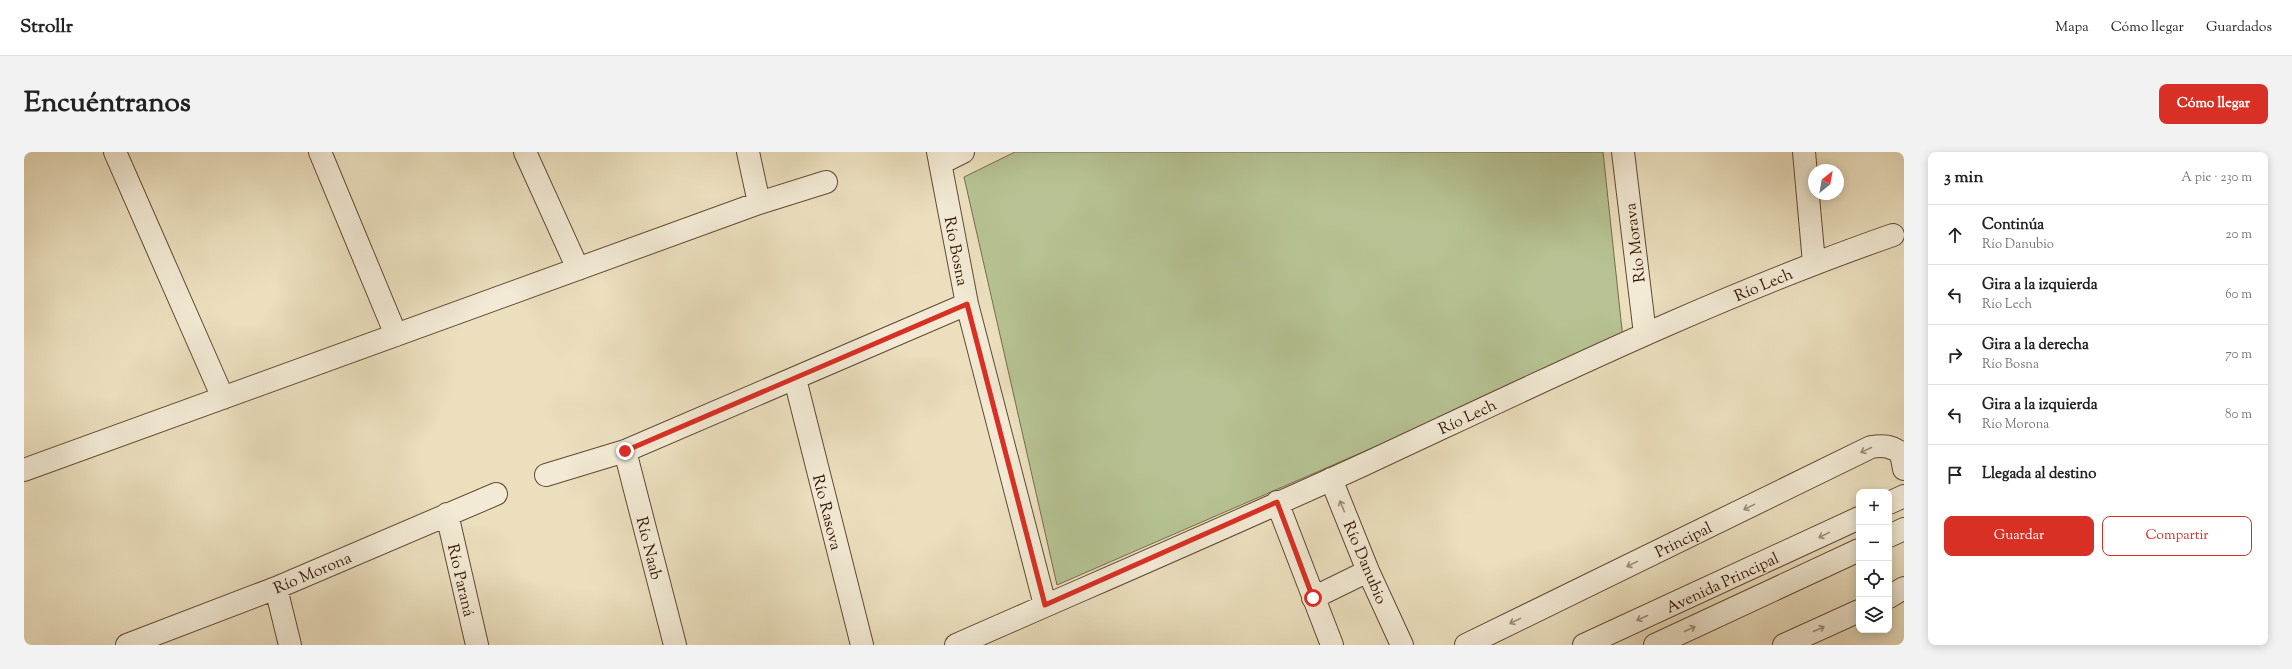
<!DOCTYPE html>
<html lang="es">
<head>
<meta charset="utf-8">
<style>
  :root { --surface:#fff; --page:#f2f2f2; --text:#222; --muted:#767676; --line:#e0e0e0; --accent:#d93025 }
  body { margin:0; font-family:"Sorts Mill Goudy",serif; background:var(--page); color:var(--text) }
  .controls { position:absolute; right:12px; bottom:12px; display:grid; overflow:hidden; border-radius:8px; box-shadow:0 2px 10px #0003 }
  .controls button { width:36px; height:36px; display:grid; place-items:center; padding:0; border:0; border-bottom:1px solid var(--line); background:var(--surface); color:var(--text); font:20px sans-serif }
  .compass { position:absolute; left:1784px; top:12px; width:36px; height:36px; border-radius:50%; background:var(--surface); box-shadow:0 2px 10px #0003; rotate:31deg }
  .stop { position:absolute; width:12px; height:12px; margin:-9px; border:3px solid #d93025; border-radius:50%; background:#fff }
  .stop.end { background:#d93025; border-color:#fff; box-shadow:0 1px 4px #0008 }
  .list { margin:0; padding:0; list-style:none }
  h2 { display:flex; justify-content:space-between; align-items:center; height:52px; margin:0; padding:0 16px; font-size:17px }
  h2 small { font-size:13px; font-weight:400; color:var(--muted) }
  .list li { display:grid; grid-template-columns:26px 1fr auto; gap:12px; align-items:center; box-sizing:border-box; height:60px; padding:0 16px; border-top:1px solid var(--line) }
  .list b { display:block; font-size:15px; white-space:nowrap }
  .list p { margin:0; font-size:13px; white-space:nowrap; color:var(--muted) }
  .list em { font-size:13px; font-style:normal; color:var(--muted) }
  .actions { display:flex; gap:8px; padding:12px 16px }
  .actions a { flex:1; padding:9px 0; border:1px solid var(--accent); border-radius:8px; text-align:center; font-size:14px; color:var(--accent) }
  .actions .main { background:var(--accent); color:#fff }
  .icon { flex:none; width:22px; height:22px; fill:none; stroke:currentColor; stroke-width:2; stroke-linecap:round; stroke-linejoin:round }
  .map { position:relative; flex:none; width:1880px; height:493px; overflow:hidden; border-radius:8px }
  header { display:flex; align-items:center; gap:24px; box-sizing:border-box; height:56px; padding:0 20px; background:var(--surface); border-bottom:1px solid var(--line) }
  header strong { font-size:19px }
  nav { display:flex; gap:22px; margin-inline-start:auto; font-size:14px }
  .intro { display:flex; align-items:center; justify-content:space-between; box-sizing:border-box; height:96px; padding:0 24px }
  h1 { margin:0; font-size:28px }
  .button { padding:10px 18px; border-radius:8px; background:var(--accent); color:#fff; font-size:14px; font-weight:700 }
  main { display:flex; gap:24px; padding:0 24px }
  aside { flex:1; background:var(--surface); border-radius:8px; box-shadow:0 2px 10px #0003 }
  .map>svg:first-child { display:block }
  .green { fill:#b6c293; stroke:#766c4a }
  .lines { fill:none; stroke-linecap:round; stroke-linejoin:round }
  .minor-casing { stroke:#634931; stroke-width:24 }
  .minor { stroke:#f2ead5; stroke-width:22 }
  .oneway { stroke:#9d8b76 }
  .route { stroke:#d93025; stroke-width:5 }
  .labels { text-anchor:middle; stroke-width:3; stroke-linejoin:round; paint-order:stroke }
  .street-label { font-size:16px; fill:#361702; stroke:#f2ead5 }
</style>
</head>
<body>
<header>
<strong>Strollr</strong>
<nav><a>Mapa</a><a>Cómo llegar</a><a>Guardados</a></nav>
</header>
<div class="intro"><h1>Encuéntranos</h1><a class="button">Cómo llegar</a></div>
<main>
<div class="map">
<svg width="1880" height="493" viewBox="0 0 1880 493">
  <rect width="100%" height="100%" fill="#ebdfbe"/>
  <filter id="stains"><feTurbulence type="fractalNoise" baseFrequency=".005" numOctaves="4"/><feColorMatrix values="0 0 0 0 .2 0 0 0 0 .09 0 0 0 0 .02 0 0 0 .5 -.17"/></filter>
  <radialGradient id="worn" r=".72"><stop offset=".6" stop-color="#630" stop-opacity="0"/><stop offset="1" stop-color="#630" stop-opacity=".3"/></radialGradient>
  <path class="green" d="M991,0H1579L1599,187L1033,433L940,25Z"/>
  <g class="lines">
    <g class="minor-casing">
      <path id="minor" d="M91,0L199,246
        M296,0L372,183
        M501,0L554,117
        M724,0L735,51
        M914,0L943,152L1021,453
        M1599,0L1621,182
        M1780,0L1790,111
        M917,11L939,0
        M771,227L838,493
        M601,299L651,493
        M0,318L735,51L802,30
        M522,323L601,299L943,152
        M1307,327L1344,419L1378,493
        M1253,350L1308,493
        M1865,351L1880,344
        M423,362L453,493
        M1865,384L1880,377
        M252,436L266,493
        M1865,445L1880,436
        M1289,446L1344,419
        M103,493L252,436L472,342
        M932,493C1068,433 1206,374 1341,312C1515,231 1688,146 1869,83
        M1442,493L1847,295C1860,293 1867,294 1877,301L1880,317
        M1560,493L1835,366
        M1631,493L1835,398
        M1760,493L1835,459"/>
    </g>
    <use href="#minor" class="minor"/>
  </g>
  <defs><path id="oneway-shaft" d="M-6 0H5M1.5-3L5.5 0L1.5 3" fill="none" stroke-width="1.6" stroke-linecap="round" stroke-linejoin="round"/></defs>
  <g class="oneway">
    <use href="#oneway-shaft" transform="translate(1842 298) rotate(155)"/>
    <use href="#oneway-shaft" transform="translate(1318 354) rotate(-112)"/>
    <use href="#oneway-shaft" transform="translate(1725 355) rotate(154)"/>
    <use href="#oneway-shaft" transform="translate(1800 383) rotate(154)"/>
    <use href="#oneway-shaft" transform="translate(1608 412) rotate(154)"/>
    <use href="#oneway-shaft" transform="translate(1618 466) rotate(155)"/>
    <use href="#oneway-shaft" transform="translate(1491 469) rotate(154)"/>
    <use href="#oneway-shaft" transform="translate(1666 477) rotate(-25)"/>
    <use href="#oneway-shaft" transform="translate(1795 477) rotate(-24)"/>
  </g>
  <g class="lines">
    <path class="route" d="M601,299L943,152L1021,453L1253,350L1289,446"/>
  </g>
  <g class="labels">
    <g class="street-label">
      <text transform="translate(1610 91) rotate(-97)" y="6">Río Morava</text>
      <text transform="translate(933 99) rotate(79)" y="6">Río Bosna</text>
      <text transform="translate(1739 132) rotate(-23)" y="6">Río Lech</text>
      <text transform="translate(1443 264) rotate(-25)" y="6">Río Lech</text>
      <text transform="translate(804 360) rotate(76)" y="6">Río Rasova</text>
      <text transform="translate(1659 387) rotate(-26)" y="6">Principal</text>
      <text transform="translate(626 396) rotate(76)" y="6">Río Naab</text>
      <text transform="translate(1342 410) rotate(67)" y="6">Río Danubio</text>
      <text transform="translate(288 420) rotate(-23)" y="6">Río Morona</text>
      <text transform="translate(438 428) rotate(77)" y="6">Río Paraná</text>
      <text transform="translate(1698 430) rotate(-25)" y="6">Avenida Principal</text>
    </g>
  </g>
  <rect width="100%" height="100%" filter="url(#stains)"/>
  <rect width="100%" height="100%" fill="url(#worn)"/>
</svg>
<div class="controls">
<button>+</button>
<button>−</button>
<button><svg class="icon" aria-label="locate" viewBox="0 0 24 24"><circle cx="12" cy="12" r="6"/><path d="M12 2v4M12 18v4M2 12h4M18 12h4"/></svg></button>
<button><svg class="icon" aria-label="layers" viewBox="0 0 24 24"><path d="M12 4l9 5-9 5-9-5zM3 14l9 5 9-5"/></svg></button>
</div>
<svg class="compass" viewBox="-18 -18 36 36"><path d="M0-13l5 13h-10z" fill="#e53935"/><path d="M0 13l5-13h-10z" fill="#767676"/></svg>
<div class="stop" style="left:1289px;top:446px"></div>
<div class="stop end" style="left:601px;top:299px"></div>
</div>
<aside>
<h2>3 min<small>A pie · 230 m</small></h2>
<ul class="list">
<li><svg class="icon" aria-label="ahead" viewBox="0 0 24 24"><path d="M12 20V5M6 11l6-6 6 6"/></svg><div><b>Continúa</b><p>Río Danubio</p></div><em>20 m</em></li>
<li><svg class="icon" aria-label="left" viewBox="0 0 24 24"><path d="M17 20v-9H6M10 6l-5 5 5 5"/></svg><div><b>Gira a la izquierda</b><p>Río Lech</p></div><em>60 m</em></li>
<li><svg class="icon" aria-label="right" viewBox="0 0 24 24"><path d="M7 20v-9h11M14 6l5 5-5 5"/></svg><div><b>Gira a la derecha</b><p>Río Bosna</p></div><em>70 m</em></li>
<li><svg class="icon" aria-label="left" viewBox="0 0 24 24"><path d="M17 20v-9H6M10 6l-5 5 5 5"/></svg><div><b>Gira a la izquierda</b><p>Río Morona</p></div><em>80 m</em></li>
<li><svg class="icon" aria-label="arrive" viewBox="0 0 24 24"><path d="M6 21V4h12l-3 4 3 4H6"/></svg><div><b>Llegada al destino</b></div></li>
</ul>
<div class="actions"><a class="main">Guardar</a><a>Compartir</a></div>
</aside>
</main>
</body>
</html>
